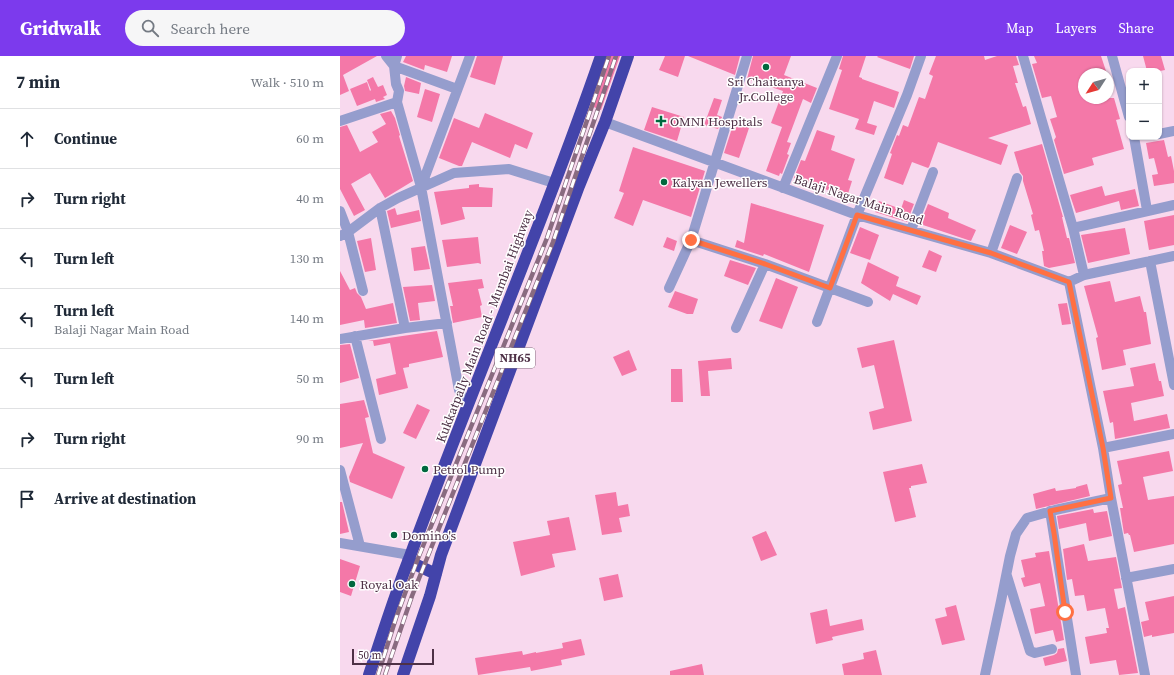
<!DOCTYPE html>
<html lang="en">
<head>
<meta charset="utf-8">
<style>
  :root { --surface:#fff; --page:#f6f6f7; --text:#1f2937; --muted:#747a83; --line:#e0e1e3; --accent:#7c3aed }
  body { margin:0; font-family:"Source Serif 4",serif; background:var(--page); color:var(--text) }
  .controls { position:absolute; right:12px; top:12px; display:grid; overflow:hidden; border-radius:8px; box-shadow:0 1px 3px #0004 }
  .controls button { width:36px; height:36px; display:grid; place-items:center; padding:0; border:0; border-bottom:1px solid var(--line); background:var(--surface); color:var(--text); font:20px sans-serif }
  .compass { position:absolute; left:738px; top:12px; width:36px; height:36px; border-radius:50%; background:var(--surface); box-shadow:0 1px 3px #0004; rotate:234deg }
  .scale { position:absolute; left:12px; bottom:10px; width:82px; box-sizing:border-box; padding-left:4px; border:2px solid #4e3146; border-top:0; font-size:11px; line-height:14px; white-space:nowrap; color:#4e3146; -webkit-text-stroke:3px #fff; paint-order:stroke }
  .stop { position:absolute; width:12px; height:12px; margin:-9px; border:3px solid #ff7043; border-radius:50%; background:#fff }
  .stop.end { background:#ff7043; border-color:#fff; box-shadow:0 1px 4px #0008 }
  .list { margin:0; padding:0; list-style:none }
  h2 { display:flex; justify-content:space-between; align-items:center; height:52px; margin:0; padding:0 16px; font-size:17px }
  h2 small { font-size:13px; font-weight:400; color:var(--muted) }
  .list li { display:grid; grid-template-columns:26px 1fr auto; gap:12px; align-items:center; box-sizing:border-box; height:60px; padding:0 16px; border-top:1px solid var(--line) }
  .list b { display:block; font-size:15px; white-space:nowrap }
  .list p { margin:0; font-size:13px; white-space:nowrap; color:var(--muted) }
  .list em { font-size:13px; font-style:normal; color:var(--muted) }
  .icon { flex:none; width:22px; height:22px; fill:none; stroke:currentColor; stroke-width:2; stroke-linecap:round; stroke-linejoin:round }
  .map { position:relative; flex:none; width:834px; height:619px; overflow:hidden }
  header { display:flex; align-items:center; gap:24px; box-sizing:border-box; height:56px; padding:0 20px; background:var(--accent); color:#fff }
  header strong { font-size:19px }
  nav { display:flex; gap:22px; margin-inline-start:auto; font-size:14px }
  .search { width:280px; height:36px; background:var(--page); display:flex; align-items:center; gap:10px; box-sizing:border-box; padding:0 14px; border-radius:22px; color:var(--muted); font-size:15px }
  main { display:flex }
  aside { flex:1; background:var(--surface) }
  .map>svg:first-child { display:block }
  .building { fill:#f478a8 }
  .lines { fill:none; stroke-linecap:round; stroke-linejoin:round }
  .minor { stroke:#959dcd; stroke-width:10 }
  .highway { stroke:#4344aa; stroke-width:12 }
  .rail-casing { stroke:#896b80; stroke-width:4.5 }
  .rail { stroke:#fff; stroke-width:3; stroke-dasharray:9; stroke-linecap:butt }
  .route { stroke:#ff7043; stroke-width:5 }
  .poi-dot { fill:#00683e; stroke:#fff; stroke-width:1.5 }
  .labels { text-anchor:middle; stroke-width:3; stroke-linejoin:round; paint-order:stroke }
  .shield { fill:#fff; stroke:#836f7e; stroke-width:1 }
  .shield-label { font-size:12px; font-weight:bold; fill:#4e3146 }
  .poi-label { font-size:13px; fill:#4e3146; stroke:#fff; text-anchor:start }
  .street-label { font-size:13px; fill:#4e3146; stroke:#fff }
</style>
</head>
<body>
<header>
<strong>Gridwalk</strong>
<div class="search"><svg class="icon" aria-label="search" viewBox="0 0 24 24"><circle cx="10" cy="10" r="6"/><path d="M15 15l6 6"/></svg>Search here</div>
<nav><a>Map</a><a>Layers</a><a>Share</a></nav>
</header>
<main>
<aside>
<h2>7 min<small>Walk · 510 m</small></h2>
<ul class="list">
<li><svg class="icon" aria-label="ahead" viewBox="0 0 24 24"><path d="M12 20V5M6 11l6-6 6 6"/></svg><div><b>Continue</b></div><em>60 m</em></li>
<li><svg class="icon" aria-label="right" viewBox="0 0 24 24"><path d="M7 20v-9h11M14 6l5 5-5 5"/></svg><div><b>Turn right</b></div><em>40 m</em></li>
<li><svg class="icon" aria-label="left" viewBox="0 0 24 24"><path d="M17 20v-9H6M10 6l-5 5 5 5"/></svg><div><b>Turn left</b></div><em>130 m</em></li>
<li><svg class="icon" aria-label="left" viewBox="0 0 24 24"><path d="M17 20v-9H6M10 6l-5 5 5 5"/></svg><div><b>Turn left</b><p>Balaji Nagar Main Road</p></div><em>140 m</em></li>
<li><svg class="icon" aria-label="left" viewBox="0 0 24 24"><path d="M17 20v-9H6M10 6l-5 5 5 5"/></svg><div><b>Turn left</b></div><em>50 m</em></li>
<li><svg class="icon" aria-label="right" viewBox="0 0 24 24"><path d="M7 20v-9h11M14 6l5 5-5 5"/></svg><div><b>Turn right</b></div><em>90 m</em></li>
<li><svg class="icon" aria-label="arrive" viewBox="0 0 24 24"><path d="M6 21V4h12l-3 4 3 4H6"/></svg><div><b>Arrive at destination</b></div></li>
</ul>
</aside>
<div class="map">
<svg width="834" height="619" viewBox="0 0 834 619">
  <rect width="100%" height="100%" fill="#f8d9ee"/>
  <path class="building" d="M0,0H37L3,19L9,35L0,39Z
    M66,0H112L107,16L85,9L84,14L63,6Z
    M137,0H163L155,29L130,21Z
    M268,0H280L261,54L251,50Z
    M325,0H345L338,21L319,14Z
    M348,0H400L395,19Z
    M413,0H451L444,19L477,32L471,47L463,43L447,86L451,87L447,98L449,99L442,118L440,117L439,120L426,115L442,71L431,67L443,35L407,23Z
    M503,0H526L519,21L522,22V23L559,36L554,52L534,45L527,67L537,70L534,79L515,73L519,63L489,53L502,14L499,13Z
    M538,0H574L570,13L537,1Z
    M596,0H644L645,4L657,0H676L679,9L673,10L678,27H675L683,51L686,50L691,68L648,82L668,89L661,109L598,86L589,111L588,112L572,106L563,129L544,122L552,98L550,97L557,79L559,80L563,69L568,71L579,41L585,43L593,20L589,18Z
    M694,0H761L767,18H744V42H774L780,63L776,64L784,93L752,102L754,109L724,118L714,84L716,81L710,63L717,61L711,40L702,42L692,8L697,7Z
    M803,0H821L825,14L820,15H807Z
    M33,21L38,31L43,29L47,39L43,41L45,43L36,46L35,43L17,50L10,33L27,26L30,35L31,34L27,24Z
    M66,21L81,27L79,38L65,35L64,30Z
    M85,33L100,38L92,66L77,61Z
    M374,42L382,44L377,59L382,61L378,73L364,69Z
    M312,51L344,61L337,85L304,74Z
    M51,55L55,62L60,79L59,80L73,125L45,142L30,117L11,128L25,154L14,160L0,133V71L7,69L20,96L38,86L32,76L46,68L40,58Z
    M145,57L193,77L187,93L175,88L170,102L132,86L122,110H119L99,102L114,62L139,72Z
    M394,66L409,72L399,102L384,97Z
    M477,74L495,80L491,94L515,103L508,124L512,125L507,141L454,122L461,104L465,105Z
    M824,84L828,101L831,100L834,115V127L814,130L812,119L818,118L814,102L809,103L806,87Z
    M702,88L723,161H722L727,182H729L735,207L709,212L704,210L702,195H704L699,174L695,175L691,159L693,158L683,125V120L680,116L674,96Z
    M293,91L365,115L351,161L303,144L293,170L274,162L284,137L279,135Z
    M139,128V131L153,132L152,151H122L125,163L101,169L94,136L129,132V129Z
    M762,130L765,140L795,133L799,150L781,154L779,145L736,157L730,139Z
    M564,144L574,148L567,166L535,156L539,145L561,153Z
    M411,147L484,169L469,216L424,198L423,200L395,191L397,184L404,187Z
    M588,148L609,157L608,162L636,174L631,185L580,168Z
    M55,152L57,159L79,154L81,165L51,172L47,155Z
    M834,159V189L809,194L804,165Z
    M670,169L687,176L677,198L661,192Z
    M520,171L539,179L530,204L510,197Z
    M785,172L790,198L748,207L741,179Z
    M138,181L141,208L138,207L107,211L102,184Z
    M327,181L337,185L334,195L323,191Z
    M31,182L36,214L25,216L17,185Z
    M85,190L90,213L74,215L71,192Z
    M589,194L602,200L596,216L582,211Z
    M390,204L416,212L408,229L384,220Z
    M528,206L559,221L556,230L581,240L577,249L553,238L550,245L521,227Z
    M0,215L10,234L15,232L17,237L21,241L26,253L53,247L57,267L25,272L24,264L0,269Z
    M436,222L458,231L442,273L419,265Z
    M142,223L144,232L138,233L142,249L140,250L142,261L113,267L110,250H113L108,227Z
    M770,225L775,246L800,240L804,256H806L811,288L783,294L786,309L762,314L756,282L758,281L744,230Z
    M92,229L95,245L78,247L80,264L70,265L63,231Z
    M335,235L358,243L353,258H347L328,251Z
    M727,247L731,268L722,269L718,248Z
    M97,275L103,301L69,308V311L63,312L68,332L39,339L36,323L56,318L50,287L34,290L33,285H28Z
    M554,284L572,365L533,374L529,356L544,352L534,309L522,312L517,292Z
    M10,288L19,322L0,327V289Z
    M289,294L297,314L282,320L273,301Z
    M391,302L392,313L368,315L370,340H361L358,305Z
    M815,307L819,325H821L824,340L791,347L794,365L827,358L830,372L775,383L773,366L770,367L763,335L794,330L790,312Z
    M331,313H342L343,346H331Z
    M24,344L29,361L25,362L33,397L65,411L52,443L10,426L9,421L23,387L0,392V348Z
    M77,348L90,354L76,383L63,377Z
    M829,395L833,415L803,421L808,444L834,440V488L794,496L790,479H789L788,477L784,478L780,452H783L778,429L782,428L777,405Z
    M582,408L587,427L571,430V432H569L576,461L555,466L543,416Z
    M747,428L750,440L696,453L693,438L715,432L716,435L736,432V431Z
    M276,436L278,450L288,448L290,460L279,462L282,476L262,479L255,439Z
    M0,446H2L9,476L0,478Z
    M753,453L754,457L767,455L772,480L749,485L746,467L719,473L717,460Z
    M229,461L236,494L212,498L215,511L181,520L173,486L210,479L207,465Z
    M426,475L437,499L421,505L412,481Z
    M744,488L748,505L776,501L782,532L774,533L778,553L785,551L798,617L779,619L776,604L750,608L745,581L767,577L766,572H769L765,552L747,555L744,539L735,540L732,523L727,524L723,493Z
    M709,495L724,584L716,586L713,574L695,578L690,553L705,550L700,527L684,531L681,522L685,521L681,504L696,501L695,497Z
    M0,503L20,510L11,540L0,536Z
    M278,518L283,541L264,545L259,522Z
    M834,540V577L812,581V579L804,581L801,566L809,564L805,546Z
    M616,549L625,584L602,589L595,563L607,560L605,552Z
    M487,553L490,570L522,563L524,574L492,581L493,584L476,588L470,557Z
    M241,583L245,599L221,604L222,609L191,615L190,611L138,619L135,602L182,595L183,599L196,596V597L223,592L222,587Z
    M724,592L727,605L705,610L703,602L714,599L717,597L718,593Z
    M536,594L542,619H504L502,608L524,603L523,597Z
    M362,608L364,619H330V615Z"/>
  <g class="lines">
    <path class="minor" d="M46,0L54,10L117,33
      M57,0L54,10L56,28L59,35L57,46L81,131L119,334L127,350
      M683,0L733,172L744,219
      M772,0L789,61
      M0,65L57,46
      M265,66L517,159L651,197L729,226L744,219L834,200
      M819,78L834,75
      M794,81L807,154
      M81,131L130,0
      M443,132L497,0
      M40,152L65,272
      M0,155L8,176L23,235
      M733,172L834,149
      M571,174L593,116
      M0,180L8,176L40,152L58,142L114,117L169,113L214,127
      M351,184L425,208L528,246
      M651,197L677,122
      M810,205L834,329
      M329,232L351,184L407,0
      M477,266L517,159L567,39L581,0
      M396,272L425,208
      M15,280L41,383
      M0,283L65,272L107,267
      M763,392L834,378
      M0,414L20,490
      M771,442L805,619
      M710,455L736,619
      M0,487L70,499
      M667,520L690,595L695,597L712,593
      M786,522L834,513
      M645,619L661,545L670,500L676,478L687,462L715,454L771,442L763,392L729,226"/>
    <path class="highway" d="M68,505L96,518
      M29,619C42,580 54,541 69,503C131,334 202,170 261,0
      M63,619L90,540L101,499L239,130L265,66L288,0"/>
    <g class="rail-casing">
      <path id="rail" d="M38,619L56,562L77,505L207,182L269,0
        M45,619L72,540L213,186L276,0"/>
    </g>
    <use href="#rail" class="rail"/>
  </g>
  <g class="lines">
    <path class="route" d="M351,184L425,208L490,232L517,159L651,197L729,226L763,392L771,442L710,455L714,477L725,556"/>
  </g>
  <g class="poi-dot">
    <circle cx="426" cy="11" r="4"/>
    <path d="M319 59h4v4h4v4h-4v4h-4v-4h-4v-4h4z"/>
    <circle cx="324" cy="126" r="4"/>
    <circle cx="85" cy="413" r="4"/>
    <circle cx="54" cy="479" r="4"/>
    <circle cx="12" cy="528" r="4"/>
  </g>
  <g class="labels">
    <rect class="shield" x="155" y="292" width="40" height="20" rx="3"/>
    <g class="shield-label">
      <text x="175" y="306">NH65</text>
    </g>
    <g class="poi-label">
      <text x="426" y="30" text-anchor="middle">Sri Chaitanya<tspan x="426" dy="15">Jr.College</tspan></text>
      <text x="330" y="70">OMNI Hospitals</text>
      <text x="332" y="131">Kalyan Jewellers</text>
      <text x="93" y="418">Petrol Pump</text>
      <text x="62" y="484">Domino's</text>
      <text x="20" y="533">Royal Oak</text>
    </g>
    <g class="street-label">
      <text transform="translate(519 143) rotate(18)" y="5">Balaji Nagar Main Road</text>
      <text transform="translate(144 270) rotate(-69)" y="5">Kukkatpally Main Road - Mumbai Highway</text>
    </g>
  </g>
</svg>
<div class="controls">
<button>+</button>
<button>−</button>
</div>
<svg class="compass" viewBox="-18 -18 36 36"><path d="M0-13l5 13h-10z" fill="#e53935"/><path d="M0 13l5-13h-10z" fill="#747a83"/></svg>
<div class="scale">50 m</div>
<div class="stop" style="left:725px;top:556px"></div>
<div class="stop end" style="left:351px;top:184px"></div>
</div>
</main>
</body>
</html>
